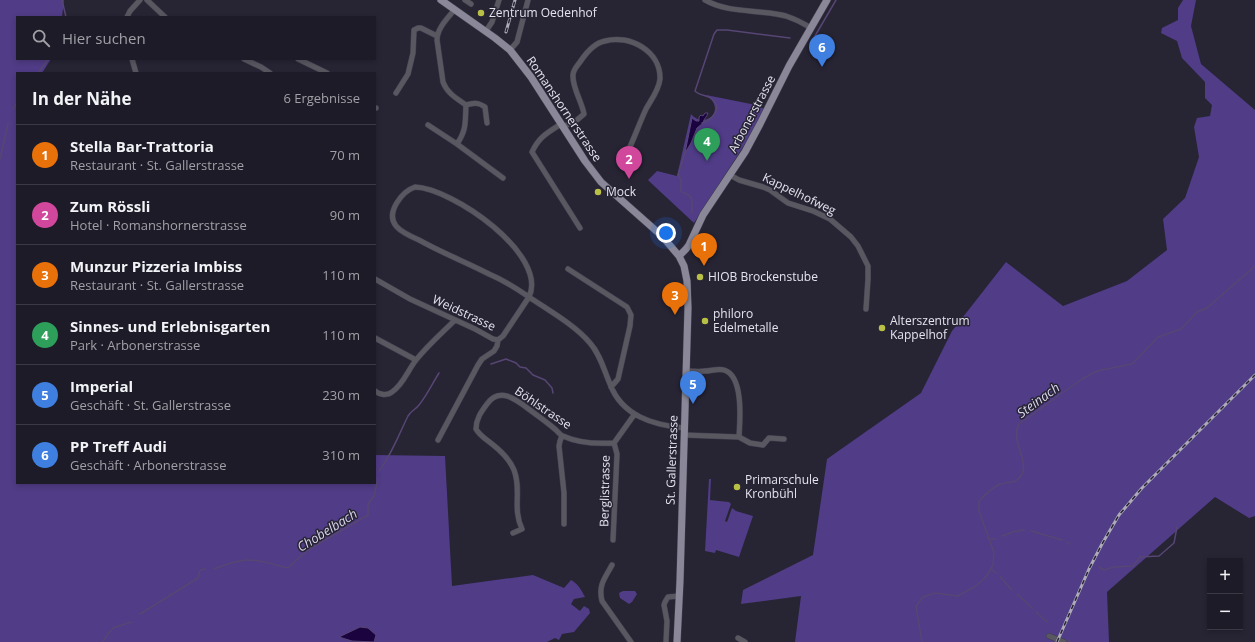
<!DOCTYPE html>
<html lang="de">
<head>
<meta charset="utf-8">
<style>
  :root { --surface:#1d1b27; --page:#25242f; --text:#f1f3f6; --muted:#a0a1a7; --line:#3b3944; --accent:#b9c046 }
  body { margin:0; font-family:"Open Sans",sans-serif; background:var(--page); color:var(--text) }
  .controls { position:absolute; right:12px; bottom:12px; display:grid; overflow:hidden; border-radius:0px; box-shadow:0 2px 6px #0003 }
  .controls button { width:36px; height:36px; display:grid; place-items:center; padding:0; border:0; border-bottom:1px solid var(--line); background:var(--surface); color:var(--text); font:20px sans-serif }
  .you { position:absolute; left:666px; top:233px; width:14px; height:14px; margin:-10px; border:3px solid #fff; border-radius:50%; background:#1a73e8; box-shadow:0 0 0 6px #1a73e833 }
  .badge { display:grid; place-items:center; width:26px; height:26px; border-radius:50%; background:var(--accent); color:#fff; font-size:13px; font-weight:700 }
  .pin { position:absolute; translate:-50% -33px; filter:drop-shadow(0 1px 2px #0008) }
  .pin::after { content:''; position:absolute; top:21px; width:14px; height:12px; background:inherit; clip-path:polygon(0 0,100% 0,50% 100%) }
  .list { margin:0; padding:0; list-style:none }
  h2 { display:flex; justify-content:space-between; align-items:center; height:52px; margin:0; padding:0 16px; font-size:17px }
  h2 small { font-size:13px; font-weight:400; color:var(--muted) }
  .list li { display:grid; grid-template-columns:26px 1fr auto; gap:12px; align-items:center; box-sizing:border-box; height:60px; padding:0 16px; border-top:1px solid var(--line) }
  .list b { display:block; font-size:15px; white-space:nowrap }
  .list p { margin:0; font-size:13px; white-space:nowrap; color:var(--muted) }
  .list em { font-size:13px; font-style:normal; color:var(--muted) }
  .icon { flex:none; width:22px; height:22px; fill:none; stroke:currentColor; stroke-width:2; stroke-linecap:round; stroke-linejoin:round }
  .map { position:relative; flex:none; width:1255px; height:642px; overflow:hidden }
  .search { position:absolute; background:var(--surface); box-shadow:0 2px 6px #0003; left:16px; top:16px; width:360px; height:44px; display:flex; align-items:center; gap:10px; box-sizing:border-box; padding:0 14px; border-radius:0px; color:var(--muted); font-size:15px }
  .panel { position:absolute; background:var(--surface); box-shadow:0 2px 6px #0003; left:16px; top:72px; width:360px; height:412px; border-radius:0px }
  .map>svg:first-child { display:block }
  .green { fill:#503c87 }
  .water { fill:#1a033e; stroke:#574673 }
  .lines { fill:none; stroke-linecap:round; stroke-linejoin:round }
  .stream { stroke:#574673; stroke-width:1.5 }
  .minor-casing { stroke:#413f4e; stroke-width:6 }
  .major-casing { stroke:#413f4e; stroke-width:8 }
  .minor { stroke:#595760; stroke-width:5 }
  .major { stroke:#8a8898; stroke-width:7 }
  .rail-casing { stroke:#adabb8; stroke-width:3 }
  .rail { stroke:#272434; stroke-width:1.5; stroke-dasharray:4.5; stroke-linecap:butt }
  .poi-dot { fill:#b9c046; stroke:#272434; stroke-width:1.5 }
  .labels { text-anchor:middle; stroke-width:3; stroke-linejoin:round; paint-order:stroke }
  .poi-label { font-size:12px; fill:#e4e3ee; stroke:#272434; text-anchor:start }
  .street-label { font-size:12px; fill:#e4e3ee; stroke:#272434 }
  .water-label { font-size:13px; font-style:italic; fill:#d9d5ec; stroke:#272434 }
</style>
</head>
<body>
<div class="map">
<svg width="1255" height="642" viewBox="0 0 1255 642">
  <rect width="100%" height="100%" fill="#272434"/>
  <path class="green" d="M0,0H64L62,17H17V59H51L42,73H17V483H375V455L445,456L452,586L533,575L564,588L571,580C578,584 581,589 585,597L574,599L571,604L580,611L584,606L589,609L590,613L574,632L562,634L559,640L555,638L547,642H0Z
    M1183,0H1196L1191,26L1201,64L1255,110V516L1249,518L1215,497L1107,592L1109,642H795L801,596L741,604L743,590L813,555L827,459L921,393L952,331L1006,262L1063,306L1127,281L1167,250L1163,219L1185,198L1199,157L1194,127L1197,118L1210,116L1212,105L1205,98V82L1182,58L1177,41L1161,33L1162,28L1178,20V8Z
    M706,95L751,104L765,109L754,130L694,223L651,183L648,180L657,171L677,176L691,114C704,130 728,110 706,95Z
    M709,479H711L710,500L729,502L731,504L725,521L727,522L732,508L736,511L753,516L739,557L716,550L715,553L705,551Z
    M623,591H635L637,594L632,602L629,604L620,598L619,593Z"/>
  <path class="water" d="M705,113H708C707,117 704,118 703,123L697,128L691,143L685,153L692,118L696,121H699V117L701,115L703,116Z
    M360,627L368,628L376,635L374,642L352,641L339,637Z"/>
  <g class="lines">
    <path class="stream" d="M62,0L66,17
      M815,36L836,0
      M38,73L47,61V59
      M13,109L17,103
      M702,123C712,120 723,109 712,99C707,94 701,97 695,91L714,34L717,30H727L790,38
      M685,152L678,175L681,180V191C683,193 687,194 690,196C694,200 691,207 692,213
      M0,159L8,123
      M491,364L506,359L516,363L520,367L526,368L533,375L545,380L552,388L553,393
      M379,471C392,454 399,434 408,416C411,411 416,409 419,405C427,395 432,384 439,373
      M1031,531L1062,540
      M1002,536L1016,531L1024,530
      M989,539H995
      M1067,542L1070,544
      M1099,567L1104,570L1114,567L1133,566L1140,557L1159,556L1174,543L1177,527
      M214,569C225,565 236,560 248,560C262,560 275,565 288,568L306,551L368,515V504L374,496L378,479
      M991,569L996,573
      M1000,577L1012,590
      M1017,594L1032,608
      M1036,612L1047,622
      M140,614L198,578L200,570L205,569
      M1068,640L1070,642
      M102,642L113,628L131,622
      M922,642L916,606L923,597L935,593L958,596L974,587L986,577L993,565L994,553L979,511V501C985,495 990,489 998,485C1005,481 1014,485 1020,477C1032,463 1009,441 1019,424L1082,379L1097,371L1132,364L1158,337L1181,329L1197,312L1207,308L1255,266"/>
    <g class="minor-casing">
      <path id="minor" d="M147,0L165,17
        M465,0L471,4
        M705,0C729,14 760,9 786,16C795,19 803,23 811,28
        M455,9C448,18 437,28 437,40L443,82C447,93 456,98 466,105C465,122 467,129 457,144
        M127,17L130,11L140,0
        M486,31L492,22L499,0
        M510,50L517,42L528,0
        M132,59L136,73
        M244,59L261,67L270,73
        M298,59L327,73
        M396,93L408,74L413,53L414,30L418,28H421L437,36
        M466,105C474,103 478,102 485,107L487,123
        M375,108H376
        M561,124C547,133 539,137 532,152L580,228
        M428,125L457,144L503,178
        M563,127L577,120L584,114C582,102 572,87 573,75C573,70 577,66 580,62C586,53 594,43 605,41C629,34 661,51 660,79C659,90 651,100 646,109C640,122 635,136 629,149
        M730,175L739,180L763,187L770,190L788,203L813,211L830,219L851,237L858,246L868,266V279L866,309
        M415,187C452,188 549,255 529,297C516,288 503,280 489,274C466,262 442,253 419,240C412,237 401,232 396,226C385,212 403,191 415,187Z
        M568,269L627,307L631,315L630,326L618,379L611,387
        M375,279L410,299L475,329L493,339L498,340L503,336L529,297C548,310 575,325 590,343C600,354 604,370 610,384C622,416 653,425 684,428
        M375,338L416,360
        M686,371C693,371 699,372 705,371C711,371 718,368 724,370C744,376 740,421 739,437
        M375,391C380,395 387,396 392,392C403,385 408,370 416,360C428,345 442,333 455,320
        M684,435L739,437L750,443L763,445L769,438L784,439
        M562,436L560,441L559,446L564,493V524
        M438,440L478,365L482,359L494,351L497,346L498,340
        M513,533L522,529C512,508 522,490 514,470C510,460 501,451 492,444C486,439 480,436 476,429C476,419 481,412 487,404C501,384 520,403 534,413C541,418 549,424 556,430C558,432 560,435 563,436C578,443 598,444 614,443L634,415
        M613,540L617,454L614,443
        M612,565C605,578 598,585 602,601L631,642
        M1049,636L1064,642
        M738,638L745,642
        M666,642L667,621L664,605L665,602L668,597L679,596"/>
    </g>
    <g class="major-casing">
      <path id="major" d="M441,0L495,38L510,50L531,77L585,161L601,182L662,236L679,256L684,266L687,281L688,308L680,581L677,642
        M679,256L686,249L689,245L703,215L745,152L760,124L789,66L827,0"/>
    </g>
    <use href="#minor" class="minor"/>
    <use href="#major" class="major"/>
    <g class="rail-casing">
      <path id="rail" d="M506,32L515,0
        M1057,642L1089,569L1102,544L1119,515L1142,488L1255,375"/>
    </g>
    <use href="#rail" class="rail"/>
  </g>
  <g class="poi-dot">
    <circle cx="481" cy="13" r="4"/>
    <circle cx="598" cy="192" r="4"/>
    <circle cx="700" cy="277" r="4"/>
    <circle cx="705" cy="321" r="4"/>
    <circle cx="882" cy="328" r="4"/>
    <circle cx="737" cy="487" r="4"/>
  </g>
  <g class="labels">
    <g class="poi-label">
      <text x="489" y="17">Zentrum Oedenhof</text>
      <text x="606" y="196">Mock</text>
      <text x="708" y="281">HIOB Brockenstube</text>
      <text x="713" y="318">philoro<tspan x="713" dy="14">Edelmetalle</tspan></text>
      <text x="890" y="325">Alterszentrum<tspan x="890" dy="14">Kappelhof</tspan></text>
      <text x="745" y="484">Primarschule<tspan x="745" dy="14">Kronbühl</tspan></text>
    </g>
    <g class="street-label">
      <text transform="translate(564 109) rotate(56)" y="4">Romanshornerstrasse</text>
      <text transform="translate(752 114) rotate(-62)" y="4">Arbonerstrasse</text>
      <text transform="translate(799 194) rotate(26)" y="4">Kappelhofweg</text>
      <text transform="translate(464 313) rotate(25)" y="4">Weidstrasse</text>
      <text transform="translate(543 408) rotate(34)" y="4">Böhlstrasse</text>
      <text transform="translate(672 460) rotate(-88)" y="4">St. Gallerstrasse</text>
      <text transform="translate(605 491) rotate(-89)" y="4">Berglistrasse</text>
    </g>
    <g class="water-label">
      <text transform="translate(1038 400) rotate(-36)" y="5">Steinach</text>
      <text transform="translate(327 530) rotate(-32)" y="5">Chobelbach</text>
    </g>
  </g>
</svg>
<div class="controls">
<button>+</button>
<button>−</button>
</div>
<div class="you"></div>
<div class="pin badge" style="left:704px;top:266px;background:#e8710a">1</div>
<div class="pin badge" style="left:629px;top:179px;background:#d1479c">2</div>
<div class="pin badge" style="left:675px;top:315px;background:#e8710a">3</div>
<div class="pin badge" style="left:707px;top:161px;background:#2e9e5b">4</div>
<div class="pin badge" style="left:693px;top:404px;background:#3f7fe0">5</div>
<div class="pin badge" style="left:822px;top:67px;background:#3f7fe0">6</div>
<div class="search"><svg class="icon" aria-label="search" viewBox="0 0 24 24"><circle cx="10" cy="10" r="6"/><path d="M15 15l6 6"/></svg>Hier suchen</div>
<section class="panel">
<h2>In der Nähe<small>6 Ergebnisse</small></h2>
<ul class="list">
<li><span class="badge" style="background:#e8710a">1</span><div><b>Stella Bar-Trattoria</b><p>Restaurant · St. Gallerstrasse</p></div><em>70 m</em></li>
<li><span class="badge" style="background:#d1479c">2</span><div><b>Zum Rössli</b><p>Hotel · Romanshornerstrasse</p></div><em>90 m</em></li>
<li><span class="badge" style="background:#e8710a">3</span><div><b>Munzur Pizzeria Imbiss</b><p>Restaurant · St. Gallerstrasse</p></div><em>110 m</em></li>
<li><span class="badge" style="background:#2e9e5b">4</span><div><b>Sinnes- und Erlebnisgarten</b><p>Park · Arbonerstrasse</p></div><em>110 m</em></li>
<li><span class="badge" style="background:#3f7fe0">5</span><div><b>Imperial</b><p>Geschäft · St. Gallerstrasse</p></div><em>230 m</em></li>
<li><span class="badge" style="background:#3f7fe0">6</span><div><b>PP Treff Audi</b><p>Geschäft · Arbonerstrasse</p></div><em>310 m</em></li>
</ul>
</section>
</div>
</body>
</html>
